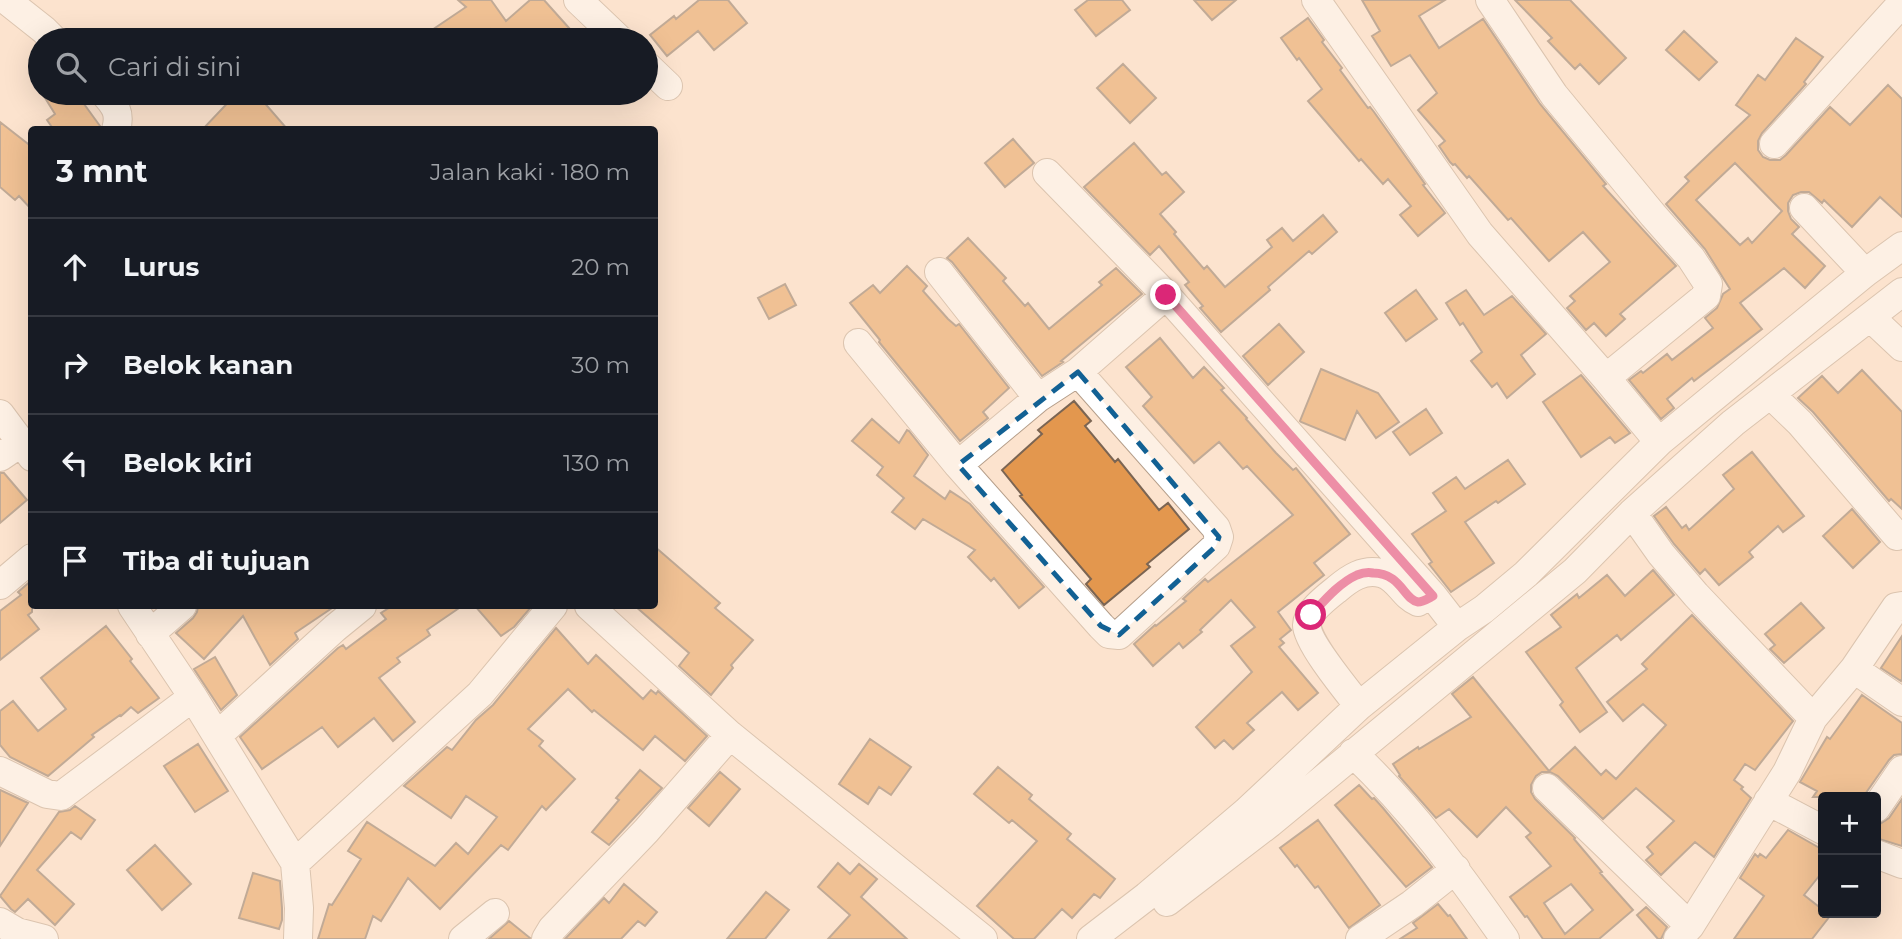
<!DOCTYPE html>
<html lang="id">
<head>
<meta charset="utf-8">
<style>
  :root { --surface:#171b24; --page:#242831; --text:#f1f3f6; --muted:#9ea1a6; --line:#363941 }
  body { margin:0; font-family:Montserrat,sans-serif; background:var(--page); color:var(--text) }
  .controls { position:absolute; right:21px; bottom:21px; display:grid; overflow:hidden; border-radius:7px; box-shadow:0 7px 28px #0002 }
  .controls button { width:63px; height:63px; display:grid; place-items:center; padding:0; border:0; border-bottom:2px solid var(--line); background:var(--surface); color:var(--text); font:35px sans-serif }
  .stop { position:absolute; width:21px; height:21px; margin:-16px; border:5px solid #db2777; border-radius:50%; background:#fff }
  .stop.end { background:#db2777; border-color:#fff; box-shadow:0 2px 7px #0008 }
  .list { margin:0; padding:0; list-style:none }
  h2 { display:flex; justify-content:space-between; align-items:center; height:91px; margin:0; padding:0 28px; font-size:30px }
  h2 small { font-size:23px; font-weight:400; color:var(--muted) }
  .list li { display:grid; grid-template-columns:46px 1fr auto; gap:21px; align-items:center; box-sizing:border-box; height:98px; padding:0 28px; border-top:2px solid var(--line) }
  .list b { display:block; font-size:26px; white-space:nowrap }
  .list em { font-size:23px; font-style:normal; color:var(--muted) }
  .icon { flex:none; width:38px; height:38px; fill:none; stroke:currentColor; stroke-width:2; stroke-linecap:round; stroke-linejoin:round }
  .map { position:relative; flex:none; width:1902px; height:939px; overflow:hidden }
  .search { position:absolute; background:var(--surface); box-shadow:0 7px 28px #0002; left:28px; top:28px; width:630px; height:77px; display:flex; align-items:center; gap:18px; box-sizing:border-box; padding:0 24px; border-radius:38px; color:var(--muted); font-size:26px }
  .panel { position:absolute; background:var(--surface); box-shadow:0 7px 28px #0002; left:28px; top:126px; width:630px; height:483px; border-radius:7px }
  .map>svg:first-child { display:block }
  .building { fill:#e3974e; stroke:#7b6553; stroke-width:2; fill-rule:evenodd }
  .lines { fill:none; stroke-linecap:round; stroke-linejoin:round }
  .minor-casing { stroke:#b59e8a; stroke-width:30 }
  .minor { stroke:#fff; stroke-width:28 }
  .route { stroke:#db2777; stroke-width:9 }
  .marked { fill:none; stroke:#126194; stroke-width:5; stroke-dasharray:14 9; stroke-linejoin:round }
</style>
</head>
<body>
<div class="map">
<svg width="1902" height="939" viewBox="0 0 1902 939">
  <rect width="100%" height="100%" fill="#fce3ce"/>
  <path class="building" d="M458,0H491L506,21L530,0H544L569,28L554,40H484L493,32L490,29L473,40H439L432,30L466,7Z
    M699,0H728L747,23L714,50L698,31L667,56L650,35L674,16L676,19Z
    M1088,0H1122L1130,10L1096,36L1075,10Z
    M1194,0H1236L1212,20Z
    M1362,0H1445L1419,16L1439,48L1483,19L1540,104L1606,184L1603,186L1676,266L1620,314L1625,319L1606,336L1594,323L1586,330L1567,308L1575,301L1570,296L1610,262L1583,232L1549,261L1511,218L1508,220L1469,176L1467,178L1455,164L1453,165L1450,162L1439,146L1445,141L1418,110L1437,93L1410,55L1391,66L1372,36L1380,31Z
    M1515,0H1570L1626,58L1599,84L1580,64L1575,69L1548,41L1552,38Z
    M1308,18L1324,40L1322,42L1342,68L1340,70L1368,108L1370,107L1374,112L1425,184L1423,185L1445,213L1418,236L1400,215L1411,206L1388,179L1383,184L1361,159L1359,161L1308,101L1322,89L1299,58L1297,60L1281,38Z
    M1684,31L1717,62L1699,80L1666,50Z
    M1796,38L1823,57L1804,82L1806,84L1762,133L1758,141V150L1763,157L1770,160H1780L1786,155L1830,107L1850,125L1888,85L1902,99V217L1880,197L1852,227L1824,200L1822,203L1809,192H1801L1793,195L1788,203V211L1791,219L1799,227L1792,234L1825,266L1805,288L1784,268L1740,303L1762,329L1694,381L1692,378L1667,399L1674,408L1661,419L1629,380L1641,371L1643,373L1667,354L1672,360L1713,328L1705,318L1717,308L1723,294L1730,289L1705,249L1666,204L1689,181L1685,177L1750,115L1736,105L1758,75L1765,80ZM1735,163L1782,211L1752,243L1748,238L1740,245L1696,200Z
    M1123,64L1156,98L1130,123L1097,88Z
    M42,93H76L100,126V130H54L47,120L55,114Z
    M237,93H256L288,130H202Z
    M0,122L32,147V210L19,196L15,200L0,187Z
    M1013,139L1034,163L1005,187L985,163Z
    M1134,143L1162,175L1166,172L1184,192L1160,214L1176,232L1174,234L1204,269L1207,266L1225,287L1272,247L1267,240L1282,228L1293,241L1323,215L1337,232L1312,254L1309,251L1268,287L1270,290L1221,332L1200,308L1203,306L1185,285L1189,282L1159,246L1150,255L1084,187Z
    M968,238L1006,278L1003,281L1025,306L1028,303L1049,329L1102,285L1099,282L1116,268L1142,294L1061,361L1063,362L1042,376L952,262L947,258Z
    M907,266L927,286L923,291L948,319L956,326L959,324L1009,388L983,412L988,418L960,441L879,342L880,340L850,303L873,285L880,293Z
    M785,284L796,305L769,319L758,298Z
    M1416,290L1437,319L1406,341L1385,313Z
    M1466,290L1484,315L1512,296L1546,334L1521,355L1535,374L1507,398L1497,383L1492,387L1471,361L1482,352L1463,323L1460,325L1446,303Z
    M1279,324L1304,352L1268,385L1243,356Z
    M1160,338L1193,378L1204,367L1224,388L1221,390L1247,418L1246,419L1276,453L1293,470L1296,468L1350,534L1314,563L1324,575L1278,612L1291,630L1280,639L1284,643L1279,647L1318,693L1298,710L1282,692L1247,723L1254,730L1233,749L1224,740L1215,748L1196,727L1252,672L1231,646L1255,627L1231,600L1200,630L1202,632L1183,648L1179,643L1153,666L1134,644L1155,625L1156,626L1186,601L1183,599L1205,579L1208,582L1293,515L1247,466L1243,469L1219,442L1194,463L1143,406L1152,397L1126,367Z
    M1321,369L1378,393L1399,422L1376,438L1357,411L1345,440L1301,422L1300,421Z
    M1862,370L1902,412V509L1891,499L1889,501L1813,412L1798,398L1822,376L1838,393Z
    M1581,375L1630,433L1615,443L1610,437L1581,457L1543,402Z
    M1074,401L1091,421L1085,426L1115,462L1118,459L1159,510L1168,503L1189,529L1147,564L1150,567L1104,605L1086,584L1091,579L1020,496L1022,495L1002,470L1042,434L1038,430Z
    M1426,409L1442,433L1410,455L1393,432Z
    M872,419L899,443L907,430L909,431L928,455L914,476L945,499L950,491L970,504L1044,587L1019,608L994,578L991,581L968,557L975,550L923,519L915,529L892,512L904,498L877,475L883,467L852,441Z
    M1752,452L1804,516L1783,532L1778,526L1749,552L1753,557L1719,585L1705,569L1700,574L1674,544L1654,516L1666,507L1682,528L1686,525L1689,530L1734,489L1723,475Z
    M1508,460L1525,484L1498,503L1496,501L1465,522L1494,563L1451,592L1429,564L1432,562L1412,534L1446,511L1433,493L1456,477L1465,489Z
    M0,473H4L27,500L0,523Z
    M1852,509L1880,542L1853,568L1823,536Z
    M654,546L720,603L715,608L753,640L731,665L733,668L711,695L679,666L689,653L635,606H654Z
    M1653,570L1674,595L1621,640L1617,635L1576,668L1607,712L1580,732L1560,705L1563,702L1526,652L1561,627L1551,615L1577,594L1579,598L1607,575L1625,596Z
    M32,580V612L28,615L39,629L0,660V611L21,595L18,592Z
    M1801,603L1824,628L1784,663L1770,649L1775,645L1765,634Z
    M198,606H335L295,633L298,639L270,665L243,616L204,659L176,633L193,618L197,612Z
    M392,606H462L427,630L430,635L397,658L400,662L379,678L415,722L393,741L374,718L338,747L322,727L262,769L240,737L338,648L343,645L346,649L386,619L381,613Z
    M475,606H532L514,627L501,636Z
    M1692,615L1793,721L1755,770L1745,764L1734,780L1743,787L1741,789L1751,798L1714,857L1695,842L1661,875L1646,860L1653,854L1647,847L1674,821L1636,788L1603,819L1558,776L1550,772H1542L1536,776L1531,785V792L1535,799L1575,838L1574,839L1602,872L1600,873L1633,910L1599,939H1543L1527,916L1525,917L1510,897L1551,866L1526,837L1531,833L1506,807L1477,837L1449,809L1436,818L1399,776L1400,775L1393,764L1418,747L1419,749L1471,717L1452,694L1473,677L1549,771L1575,747L1601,775L1606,770L1616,779L1666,725L1643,704L1623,721L1607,702L1647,669L1642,664ZM1571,884L1593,910L1565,934L1544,903Z
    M106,626L132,659L130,661L159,698L138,713L131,707L121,716L120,715L92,735L94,737L48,776L10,757L0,745V711L13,701L38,731L66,709L41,678Z
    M556,628L588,664L596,655L643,699L651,690L656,694L658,691L707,736L685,761L655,736L643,750L594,710L592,712L568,689L528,729L543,741L539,746L575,779L546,810L542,806L508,850L501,845L440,909L408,878L381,921L373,916L365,939H318L329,904L332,905L361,859L348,851L367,822L435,866L456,843L468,854L497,817L466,796L451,818L404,786L447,747L452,750L476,720L493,705Z
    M1902,636V679L1901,681L1881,668Z
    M215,657L237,695L221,710L194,669Z
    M1862,695L1902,723V754L1894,755L1889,760L1863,797H1813L1817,791L1800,782L1827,737L1830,739Z
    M870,739L911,767L891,795L879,787L868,804L839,784Z
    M198,744L228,791L195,812L164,766Z
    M998,767L1032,795L1029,799L1071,834L1067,839L1115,879L1100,898L1094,894L1072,918L1062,909L1034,939H1014L977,906L1037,841L1012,820L1009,823L974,794Z
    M640,770L662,788L609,845L592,832L619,800L616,798Z
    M720,772L740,789L709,826L688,808Z
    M1359,785L1372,799L1374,798L1383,808L1432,867L1406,887L1335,805Z
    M0,790L28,803L0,846Z
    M1902,799V846L1876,838V832L1880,824L1889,818Z
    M75,806L95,820L81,839L71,832L37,870L74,904L55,925L28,899L15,912L11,909L0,896L59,812L70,810Z
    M1318,820L1380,905L1349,928L1318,886L1315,888L1297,865L1295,867L1280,848Z
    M1788,830L1823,850V871L1804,895L1823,910V913L1830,916L1812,939H1734L1764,896L1740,878L1755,854L1758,857L1760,854L1766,858Z
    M155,845L191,884L162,910L127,870Z
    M838,863L850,874L859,864L877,879L861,897L907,939H828L850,915L818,887Z
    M253,873L280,881L282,908V920L279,929L239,918Z
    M624,884L657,912L645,926L638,921L621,939H565L604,898L609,903Z
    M766,892L789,910L765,939H727Z
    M1438,904L1448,916L1450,915L1467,939H1400L1417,928L1413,923Z
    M1646,907L1667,927L1661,939H1658L1637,915Z
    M509,921L530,938L529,939H489Z"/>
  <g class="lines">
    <g class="minor-casing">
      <path id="minor" d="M6,0L44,30L54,40
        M578,0L620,40
        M1316,0L1480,234L1606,378L1659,442
        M1490,0L1554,95L1653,215L1691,258L1708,284L1706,296L1606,378
        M646,65L668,86
        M104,93C115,105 121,113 116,130
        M1774,144L1902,3
        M1047,173L1166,295L1433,596L1457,627
        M1804,208L1865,273
        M939,272L1038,398
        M1870,317L1902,347
        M858,343L958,465L1101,626L1109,634L1119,635L1216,546L1219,537L1216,528L1078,372
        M1771,395L1800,423L1897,536
        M0,414L32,457
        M0,457L22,442
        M958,465L1038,398L1078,372L1166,295
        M1632,513L1661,554L1696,595L1813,718L1787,772L1690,926L1678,939
        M0,585L32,558
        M132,606L193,697L295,863L299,908L298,939
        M589,606L730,735L983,939
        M150,634L182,606
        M1854,669L1896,607L1902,606
        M1359,706C1348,692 1306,641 1307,625C1307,612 1327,597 1337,589C1350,578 1363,569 1381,573C1398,577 1403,596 1418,602
        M1813,718L1854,669L1902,702
        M217,736L335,628L362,606
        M1353,753C1413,810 1458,872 1505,939
        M0,771L47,794L61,796L193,697
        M1547,788L1690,926
        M1768,801L1823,830
        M1876,808L1902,770
        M1876,854L1902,864
        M295,863L480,694L553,606
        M1167,902L1270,823L1575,571L1632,513L1733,423L1902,292
        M0,922L17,932L44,939
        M463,939L495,913
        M546,939L552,929L646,831L730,735
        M1091,939L1147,896L1246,812L1359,706L1457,627L1484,609L1526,574L1659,442L1865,273L1902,246
        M1360,939L1412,904L1456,869"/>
    </g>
    <use href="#minor" class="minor"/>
  </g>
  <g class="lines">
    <path class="route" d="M1166,295L1433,596C1429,598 1423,602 1418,602C1404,600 1401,573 1373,573C1368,572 1362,573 1357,575C1339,583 1324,601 1311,615"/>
  </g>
  <path d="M0 0H1902V939H0ZM1078,372L1219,537L1216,546L1119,635L1101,626L958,465Z" fill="#fce3ce" fill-opacity=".55" fill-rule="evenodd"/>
  <path class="marked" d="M1078,372L1219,537L1216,546L1119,635L1101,626L958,465Z"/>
</svg>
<div class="controls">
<button>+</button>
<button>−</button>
</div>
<div class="stop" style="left:1311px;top:615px"></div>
<div class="stop end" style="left:1166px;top:295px"></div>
<div class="search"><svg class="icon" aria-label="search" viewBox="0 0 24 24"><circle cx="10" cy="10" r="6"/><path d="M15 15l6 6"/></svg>Cari di sini</div>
<section class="panel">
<h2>3 mnt<small>Jalan kaki · 180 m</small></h2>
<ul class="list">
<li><svg class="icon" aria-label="ahead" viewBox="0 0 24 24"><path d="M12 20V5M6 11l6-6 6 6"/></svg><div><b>Lurus</b></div><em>20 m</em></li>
<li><svg class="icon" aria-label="right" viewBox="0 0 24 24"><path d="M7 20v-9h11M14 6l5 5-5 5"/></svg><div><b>Belok kanan</b></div><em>30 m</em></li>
<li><svg class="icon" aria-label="left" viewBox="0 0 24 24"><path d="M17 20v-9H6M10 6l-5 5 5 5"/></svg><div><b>Belok kiri</b></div><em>130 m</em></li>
<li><svg class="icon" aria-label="arrive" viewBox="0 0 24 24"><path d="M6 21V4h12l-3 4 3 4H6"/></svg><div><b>Tiba di tujuan</b></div></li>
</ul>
</section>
</div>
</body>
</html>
